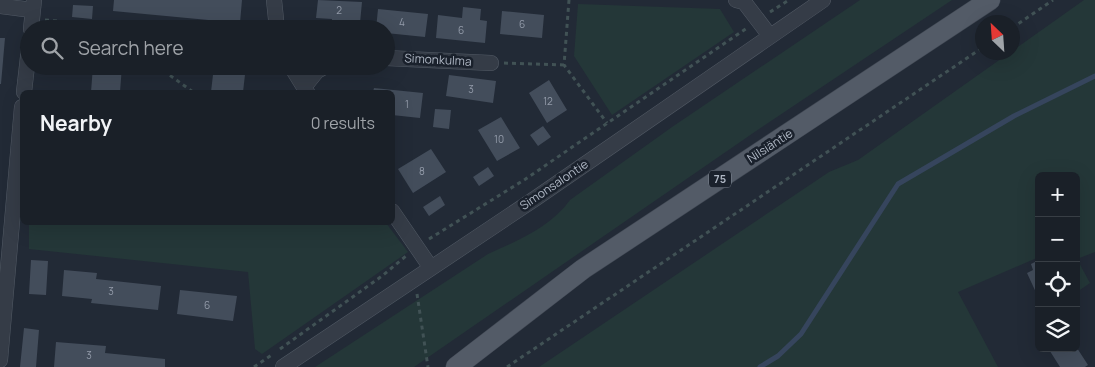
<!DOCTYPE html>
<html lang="en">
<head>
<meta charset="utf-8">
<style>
  :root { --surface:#1a2028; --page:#272d34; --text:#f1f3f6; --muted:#9fa3a8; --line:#383e45 }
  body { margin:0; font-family:Manrope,sans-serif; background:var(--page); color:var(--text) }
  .controls { position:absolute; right:15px; bottom:15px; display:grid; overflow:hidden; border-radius:8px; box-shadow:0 5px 20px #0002 }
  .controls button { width:45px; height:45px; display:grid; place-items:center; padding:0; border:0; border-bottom:1px solid var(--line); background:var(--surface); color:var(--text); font:25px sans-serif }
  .compass { position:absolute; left:975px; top:15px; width:45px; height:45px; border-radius:50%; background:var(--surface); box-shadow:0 5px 20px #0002; rotate:335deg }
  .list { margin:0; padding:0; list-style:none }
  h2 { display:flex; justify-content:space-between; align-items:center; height:65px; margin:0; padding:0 20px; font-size:21px }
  h2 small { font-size:16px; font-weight:400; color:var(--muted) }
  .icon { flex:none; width:28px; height:28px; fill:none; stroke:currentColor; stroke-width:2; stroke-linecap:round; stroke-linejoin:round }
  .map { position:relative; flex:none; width:1095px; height:367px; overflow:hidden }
  .search { position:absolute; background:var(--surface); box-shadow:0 5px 20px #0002; left:20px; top:20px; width:375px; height:55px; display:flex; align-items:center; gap:12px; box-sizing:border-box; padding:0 18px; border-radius:28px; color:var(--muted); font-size:19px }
  .panel { position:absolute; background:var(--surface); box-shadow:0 5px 20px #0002; left:20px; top:90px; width:375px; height:135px; border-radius:8px }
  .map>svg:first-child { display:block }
  .green { fill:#243738 }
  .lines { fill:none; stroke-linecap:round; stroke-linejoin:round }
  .stream { stroke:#36455d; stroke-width:5 }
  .building { fill:#434d5b }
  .minor-casing { stroke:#525a65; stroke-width:16 }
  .major-casing { stroke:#3e4551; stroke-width:21 }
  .path { stroke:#415255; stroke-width:3; stroke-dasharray:4 4; stroke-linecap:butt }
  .minor { stroke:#353c47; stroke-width:15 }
  .major { stroke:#535b67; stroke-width:20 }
  .labels { text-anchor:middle; stroke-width:5; stroke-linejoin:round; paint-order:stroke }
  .number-label { font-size:10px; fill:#949caa }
  .shield { fill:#1a212c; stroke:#828a96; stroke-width:1 }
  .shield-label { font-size:11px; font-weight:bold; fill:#afb7c4 }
  .street-label { font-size:12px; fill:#afb7c4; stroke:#1a212c }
</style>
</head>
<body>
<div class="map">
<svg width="1095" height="367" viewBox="0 0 1095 367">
  <rect width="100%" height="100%" fill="#222a36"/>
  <path class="green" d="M860,0H952L759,129L414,367H315L488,254C517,241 551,227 570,200L672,127Z
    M1084,0H1095V252L1077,259L1090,283L1077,292L1076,176H1039V257L958,292L998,367H539L829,172L858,160Z
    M578,4L720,9L734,32L612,115L574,56Z
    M386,223L408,252L262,354L255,349L248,272L29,249V223Z"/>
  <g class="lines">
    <path class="stream" d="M760,367L778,356L801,334L898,184L1014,116L1095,76"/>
  </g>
  <path class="building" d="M114,0H242L240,23L113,11Z
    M318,0L362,2L360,23L345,22L344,28L331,27L332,19L316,18Z
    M73,5L93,6L92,19L72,17Z
    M463,7L481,9L480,20L487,21L485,43L436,38L438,15L462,18Z
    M378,9L428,14L425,37L386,33V29H376Z
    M502,11L544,15L542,38L500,34Z
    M0,38H5L1,84H0Z
    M93,66H122L120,92H91Z
    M214,66H246L243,92H211Z
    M449,75L496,81L493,103L446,96Z
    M549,80L567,110L547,123L529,93Z
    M374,88L423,93L420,118L392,115V92H373Z
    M435,109L451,110L449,129L433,127Z
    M501,117L520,148L497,161L478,130Z
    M543,126L551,137L538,146L530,135Z
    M431,149L446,172L413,193L398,169Z
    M488,167L494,176L479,186L473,177Z
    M440,196L445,205L429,216L423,207Z
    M31,260L48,261L46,295L29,294Z
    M1039,260V299L1027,273L1033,270L1031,264Z
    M64,270L97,273L96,279L161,286L158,310L91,303L92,299L62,296Z
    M180,290L237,296L233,321L177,314Z
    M24,328L39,330L36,367H20Z
    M56,342L106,346L105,353L165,359V367H54Z
    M1048,348H1077L1088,365L1085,367H1060Z"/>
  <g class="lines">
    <g class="minor-casing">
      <path id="minor" d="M274,0L277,29
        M736,0L744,2L770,36
        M0,6L32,10
        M31,29L34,0
        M386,58L491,63
        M291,66L307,92
        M304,87L317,71L326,66
        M24,92L29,48
        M392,211L431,268
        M0,360L22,107
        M283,367L536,198L823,0"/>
    </g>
    <g class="major-casing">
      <path id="major" d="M456,367L583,269L990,0"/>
    </g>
    <path class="path" d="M569,0L564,65L607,123
      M770,12L789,0
      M45,20L146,29
      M1012,28L1053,0
      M504,63L564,65
      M157,66L193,92
      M429,239L524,180L747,28
      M417,294L428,367
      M280,349L382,276L406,256
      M254,367L273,354
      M507,367L982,48"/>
    <use href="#minor" class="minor"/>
    <use href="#major" class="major"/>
  </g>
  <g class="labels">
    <g class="number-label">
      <text x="339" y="14">2</text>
      <text x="402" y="26">4</text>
      <text x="522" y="28">6</text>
      <text x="461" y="34">6</text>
      <text x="471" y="93">3</text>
      <text x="548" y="105">12</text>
      <text x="407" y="108">1</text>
      <text x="499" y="143">10</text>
      <text x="422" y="175">8</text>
      <text x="111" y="295">3</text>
      <text x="207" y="309">6</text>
      <text x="89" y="359">3</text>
    </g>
    <rect class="shield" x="709" y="170.5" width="22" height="17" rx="4"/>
    <g class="shield-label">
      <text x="720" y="183">75</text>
    </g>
    <g class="street-label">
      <text transform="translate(438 60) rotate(3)" y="4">Simonkulma</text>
      <text transform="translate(770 146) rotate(-33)" y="4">Nilsiäntie</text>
      <text transform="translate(554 185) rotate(-34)" y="4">Simonsalontie</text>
    </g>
  </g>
</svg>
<div class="controls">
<button>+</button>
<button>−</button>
<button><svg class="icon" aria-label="locate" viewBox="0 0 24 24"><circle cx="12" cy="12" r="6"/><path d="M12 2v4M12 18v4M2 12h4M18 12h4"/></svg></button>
<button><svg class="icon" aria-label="layers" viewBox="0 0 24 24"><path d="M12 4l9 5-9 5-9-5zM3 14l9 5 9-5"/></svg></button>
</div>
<svg class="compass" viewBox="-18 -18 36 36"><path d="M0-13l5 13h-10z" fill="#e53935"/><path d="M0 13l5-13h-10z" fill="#9fa3a8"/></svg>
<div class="search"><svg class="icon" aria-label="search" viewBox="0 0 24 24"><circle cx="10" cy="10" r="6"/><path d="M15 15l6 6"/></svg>Search here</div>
<section class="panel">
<h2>Nearby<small>0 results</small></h2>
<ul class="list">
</ul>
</section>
</div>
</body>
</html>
